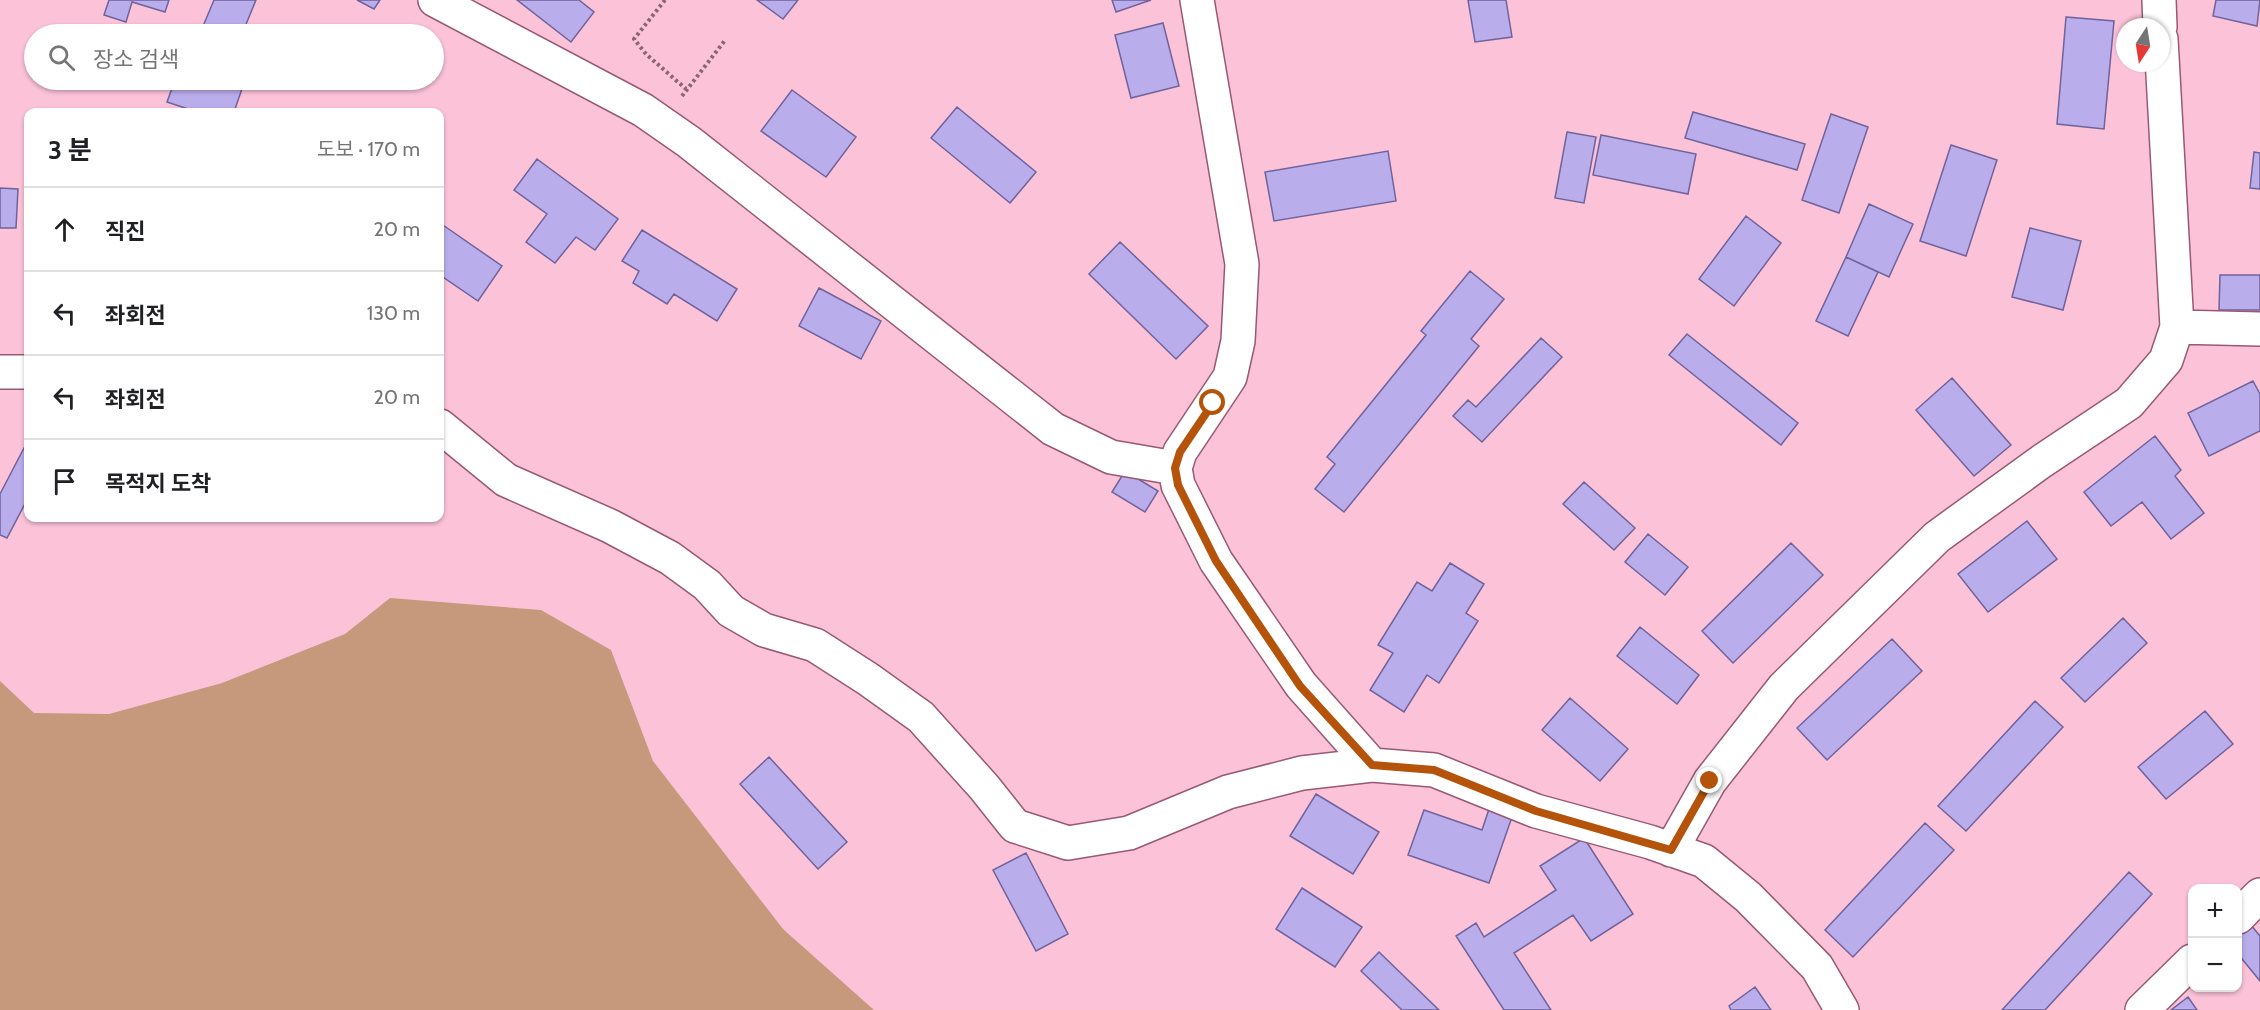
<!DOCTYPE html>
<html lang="ko">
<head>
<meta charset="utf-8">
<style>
  :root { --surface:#fff; --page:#f6f6f6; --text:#202124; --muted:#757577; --line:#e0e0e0 }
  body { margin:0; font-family:Cabin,"Noto Sans KR",sans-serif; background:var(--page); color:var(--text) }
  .controls { position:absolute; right:18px; bottom:18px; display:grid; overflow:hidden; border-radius:12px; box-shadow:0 2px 4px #0004 }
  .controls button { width:54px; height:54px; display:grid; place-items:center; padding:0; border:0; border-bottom:2px solid var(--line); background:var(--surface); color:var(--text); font:30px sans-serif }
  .compass { position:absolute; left:2116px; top:18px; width:54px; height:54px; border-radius:50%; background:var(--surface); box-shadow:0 2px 4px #0004; rotate:192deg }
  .stop { position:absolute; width:18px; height:18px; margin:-14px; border:4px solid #b45309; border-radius:50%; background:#fff }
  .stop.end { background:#b45309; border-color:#fff; box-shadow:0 2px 6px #0008 }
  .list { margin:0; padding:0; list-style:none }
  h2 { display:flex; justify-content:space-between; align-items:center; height:78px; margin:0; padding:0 24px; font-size:26px }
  h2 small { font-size:20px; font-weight:400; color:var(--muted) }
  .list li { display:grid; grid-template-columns:39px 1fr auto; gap:18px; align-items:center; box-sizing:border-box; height:84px; padding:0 24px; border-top:2px solid var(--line) }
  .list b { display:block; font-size:22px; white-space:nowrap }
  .list em { font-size:20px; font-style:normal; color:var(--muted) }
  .icon { flex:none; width:33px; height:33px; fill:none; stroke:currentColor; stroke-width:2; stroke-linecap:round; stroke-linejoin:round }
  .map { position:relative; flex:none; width:2260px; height:1010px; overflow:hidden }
  .search { position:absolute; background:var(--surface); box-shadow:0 2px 4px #0004; left:24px; top:24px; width:420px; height:66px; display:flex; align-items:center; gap:15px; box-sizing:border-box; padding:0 21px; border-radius:33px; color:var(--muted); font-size:22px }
  .panel { position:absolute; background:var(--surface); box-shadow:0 2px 4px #0004; left:24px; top:108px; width:420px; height:414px; border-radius:12px }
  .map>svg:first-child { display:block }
  .green { fill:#c6997c }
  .building { fill:#b9adeb; stroke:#70639c; stroke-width:1.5 }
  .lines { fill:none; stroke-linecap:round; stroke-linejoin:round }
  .minor-casing { stroke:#985974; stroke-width:36 }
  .path { stroke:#8c6474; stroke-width:4; stroke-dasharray:3 3; stroke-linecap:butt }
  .minor { stroke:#fff; stroke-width:33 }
  .route { stroke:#b45309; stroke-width:8 }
</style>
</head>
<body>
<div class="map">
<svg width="2260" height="1010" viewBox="0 0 2260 1010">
  <rect width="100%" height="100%" fill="#fbc2d8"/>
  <path class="green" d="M390,598L541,610L611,650L653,761L783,929L874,1010H0V681L34,713L109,714L222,683L345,634Z"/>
  <path class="building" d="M109,0H169L165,12L132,2L126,22L104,15Z
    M214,0H256L242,34H209L201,31Z
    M357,0H380L374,9Z
    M517,0H579L594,12L571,42Z
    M757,0H798L783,19Z
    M1112,0H1151L1116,12Z
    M1468,0H1506L1512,37L1475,42Z
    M2216,0H2260L2257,26L2213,16Z
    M2066,17L2114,21L2104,129L2057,124Z
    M1163,23L1179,86L1131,98L1115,35Z
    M175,80H202L219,85L221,80H245L234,112H197L167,102Z
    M792,90L856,137L826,177L761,131Z
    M957,107L1036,172L1010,203L931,138Z
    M1693,112L1805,144L1797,170L1685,138Z
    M1831,114L1868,127L1839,213L1802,200Z
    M1567,132L1596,137L1584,203L1555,198Z
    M1601,135L1696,154L1688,194L1593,175Z
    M1951,145L1997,160L1966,256L1920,241Z
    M1388,151L1396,201L1274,221L1265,172Z
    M2254,152L2260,153V189L2250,188Z
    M537,159L618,219L595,250L576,237L555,263L526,242L547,214L514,190Z
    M0,188L18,189L16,228H0Z
    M1869,204L1913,224L1889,277L1846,257Z
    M1746,216L1781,243L1734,306L1699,279Z
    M440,223L502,266L478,301L440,275Z
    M2030,228L2081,241L2063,310L2012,297Z
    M642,230L737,289L717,321L674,294L667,304L633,283L639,271L622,261Z
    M1120,242L1208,326L1176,359L1089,274Z
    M1846,257L1878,272L1848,336L1816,321Z
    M1470,271L1504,299L1471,339L1479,346L1344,512L1315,489L1335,464L1327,457L1426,335L1421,331Z
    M2220,275H2260V310H2219Z
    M819,288L881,321L861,359L799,326Z
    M1687,334L1798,423L1781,445L1669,355Z
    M1541,338L1562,357L1482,442L1453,416L1468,400L1476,407Z
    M1952,378L2011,445L1974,476L1916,410Z
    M2253,381L2260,394V431L2209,456L2188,413Z
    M2155,436L2181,470L2175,476L2204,513L2171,539L2142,502L2111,526L2084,492Z
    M24,448L28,450V498L7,538L0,535V494Z
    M1125,471L1158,491L1145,512L1112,492Z
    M1584,482L1635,528L1614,550L1563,504Z
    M2027,521L2057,559L1988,612L1958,574Z
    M1648,534L1688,567L1665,595L1625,562Z
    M1791,543L1823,575L1733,663L1702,631Z
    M1450,563L1484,584L1466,613L1478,621L1439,683L1427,675L1404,712L1370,690L1393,653L1378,645L1417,582L1432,591Z
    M2123,618L2147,643L2085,702L2061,678Z
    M1640,627L1699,675L1677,704L1617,656Z
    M1892,639L1922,671L1827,760L1797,728Z
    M1570,698L1628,749L1600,781L1542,730Z
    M2035,701L2063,727L1966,831L1938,806Z
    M2205,711L2233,744L2166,799L2138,767Z
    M769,757L847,842L818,869L740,784Z
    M1316,794L1379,832L1353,874L1290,836Z
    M1489,809L1512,817L1489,883L1408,855L1424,810L1482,830Z
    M1925,823L1954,850L1853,957L1825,930Z
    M1584,838L1633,914L1591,941L1573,915L1514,953L1551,1010H1504L1456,936L1476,923L1484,937L1556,890L1540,866Z
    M1026,853L1068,934L1036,951L993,870Z
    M2129,872L2152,894L2045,1010H2002Z
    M1302,888L1362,927L1335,967L1276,929Z
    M2250,924L2260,936V981L2238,954V934Z
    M1379,952L1439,1010H1402L1361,971Z
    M1755,987L1771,1010H1731L1729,1006Z
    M2188,997L2197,1010H2171Z"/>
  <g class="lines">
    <g class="minor-casing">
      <path id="minor" d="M435,0L643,110L689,142L1053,429L1111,457L1175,468
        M1197,0L1242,264L1238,341L1230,377L1180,452L1175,468L1178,485L1216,561L1301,685L1372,765
        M2159,0L2160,27
        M2177,327L2260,329
        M0,372H28
        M440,426L506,480L610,526L670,558L707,585L731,611L764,630L815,645L868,679L921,717L984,787L1015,826L1068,843L1129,833L1228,792L1302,773L1372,765L1434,770L1536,811L1650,842L1704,861L1748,897L1817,967L1842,1010
        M1671,850L1710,781L1784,687L1937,537L2042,461L2129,403L2166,360L2177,327L2161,39
        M2238,917L2260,895
        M2142,1010L2192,961"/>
    </g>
    <path class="path" d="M665,0L634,39L646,54L686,89
      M682,96L726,39"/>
    <use href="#minor" class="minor"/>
  </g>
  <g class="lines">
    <path class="route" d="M1213,403L1180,452L1175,468L1178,485L1216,561L1300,686L1372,765L1434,770L1536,811L1671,850L1710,781"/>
  </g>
</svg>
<div class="controls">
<button>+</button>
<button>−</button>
</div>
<svg class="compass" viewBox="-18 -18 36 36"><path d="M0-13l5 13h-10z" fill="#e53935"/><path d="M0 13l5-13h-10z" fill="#757577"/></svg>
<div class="stop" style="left:1213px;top:403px"></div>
<div class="stop end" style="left:1710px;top:781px"></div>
<div class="search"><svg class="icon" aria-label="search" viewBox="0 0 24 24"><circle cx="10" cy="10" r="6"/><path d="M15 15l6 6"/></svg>장소 검색</div>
<section class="panel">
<h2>3 분<small>도보 · 170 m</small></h2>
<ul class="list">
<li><svg class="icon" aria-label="ahead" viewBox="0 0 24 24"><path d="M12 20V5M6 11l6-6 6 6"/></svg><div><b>직진</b></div><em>20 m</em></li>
<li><svg class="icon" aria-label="left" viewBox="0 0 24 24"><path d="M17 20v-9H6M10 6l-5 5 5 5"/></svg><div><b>좌회전</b></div><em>130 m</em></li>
<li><svg class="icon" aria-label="left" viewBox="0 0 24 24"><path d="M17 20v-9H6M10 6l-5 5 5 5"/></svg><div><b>좌회전</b></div><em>20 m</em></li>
<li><svg class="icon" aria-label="arrive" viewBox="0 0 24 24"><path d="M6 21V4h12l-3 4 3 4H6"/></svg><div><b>목적지 도착</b></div></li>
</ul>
</section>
</div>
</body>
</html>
